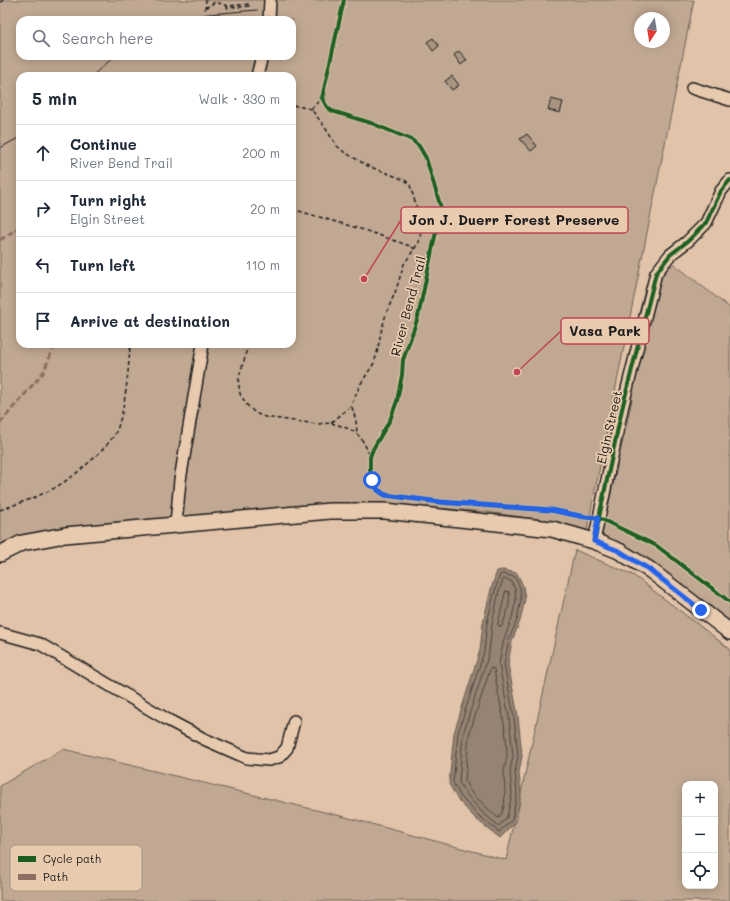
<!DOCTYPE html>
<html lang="en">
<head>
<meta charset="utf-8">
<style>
  :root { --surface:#fff; --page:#f2f2f3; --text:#1f2937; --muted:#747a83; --line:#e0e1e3 }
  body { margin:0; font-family:Mali,sans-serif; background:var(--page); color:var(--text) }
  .controls { position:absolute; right:12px; bottom:12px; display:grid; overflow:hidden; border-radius:8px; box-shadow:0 2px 10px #0003 }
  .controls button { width:36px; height:36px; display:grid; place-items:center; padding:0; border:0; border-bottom:1px solid var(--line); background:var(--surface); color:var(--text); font:20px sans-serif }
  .compass { position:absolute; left:634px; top:12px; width:36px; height:36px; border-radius:50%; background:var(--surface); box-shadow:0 2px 10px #0003; rotate:192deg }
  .stop { position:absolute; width:12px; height:12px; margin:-9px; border:3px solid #2563eb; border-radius:50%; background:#fff }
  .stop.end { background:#2563eb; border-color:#fff; box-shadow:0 1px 4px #0008 }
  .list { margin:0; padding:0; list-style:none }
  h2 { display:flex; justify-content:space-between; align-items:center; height:52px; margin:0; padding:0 16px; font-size:17px }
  h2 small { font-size:13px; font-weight:400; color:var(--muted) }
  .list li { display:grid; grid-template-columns:26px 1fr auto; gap:12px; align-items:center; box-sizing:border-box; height:56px; padding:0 16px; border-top:1px solid var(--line) }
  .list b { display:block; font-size:15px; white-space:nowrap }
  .list p { margin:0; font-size:13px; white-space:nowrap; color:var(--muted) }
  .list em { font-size:13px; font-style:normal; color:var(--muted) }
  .icon { flex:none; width:22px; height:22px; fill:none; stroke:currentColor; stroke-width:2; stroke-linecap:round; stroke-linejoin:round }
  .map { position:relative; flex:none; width:730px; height:901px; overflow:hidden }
  .search { position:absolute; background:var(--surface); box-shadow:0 2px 10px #0003; left:16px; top:16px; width:280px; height:44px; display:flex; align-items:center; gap:10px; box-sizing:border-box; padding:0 14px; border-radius:12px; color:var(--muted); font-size:15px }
  .panel { position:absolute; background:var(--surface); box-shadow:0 2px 10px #0003; left:16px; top:72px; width:280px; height:276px; border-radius:12px }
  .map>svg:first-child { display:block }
  .green { fill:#c0a892; stroke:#6e6257; fill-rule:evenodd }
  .water { fill:#958373; stroke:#655a50 }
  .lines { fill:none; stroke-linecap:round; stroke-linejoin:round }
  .shore { stroke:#4c453f; stroke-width:1 }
  .building { fill:#a99582; stroke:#1c1c1c }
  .minor-casing { stroke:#1c1c1c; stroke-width:14 }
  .major-casing { stroke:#1c1c1c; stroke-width:18 }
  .path { stroke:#1c1c1c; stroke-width:1.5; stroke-dasharray:4 3; stroke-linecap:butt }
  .minor { stroke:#e8caaf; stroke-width:11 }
  .major { stroke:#e8caaf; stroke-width:15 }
  .tram { stroke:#1c1c1c; stroke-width:1 }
  .quiet { stroke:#8d6e63; stroke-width:3; stroke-dasharray:6 3; stroke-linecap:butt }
  .cycleway-casing { stroke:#e8caaf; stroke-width:6 }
  .cycleway { stroke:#1b5e20; stroke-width:4 }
  .route { stroke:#2563eb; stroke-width:5 }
  .labels { text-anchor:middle; stroke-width:3.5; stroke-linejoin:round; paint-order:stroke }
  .street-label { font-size:13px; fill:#1c1c1c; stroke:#e8caaf }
  .key { fill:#e8caaf; stroke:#ab9683; stroke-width:1 }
  .key-label { font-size:11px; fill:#1c1c1c }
  .leader { fill:none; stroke:#bf4455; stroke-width:1.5 }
  .callout-dot { fill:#bf4455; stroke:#e8caaf; stroke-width:1.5 }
  .callout { fill:#e8caaf; stroke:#bf4455; stroke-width:1.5 }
  .callout-label { font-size:14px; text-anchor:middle; font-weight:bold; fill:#1c1c1c }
</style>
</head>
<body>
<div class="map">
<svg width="730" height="901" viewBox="0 0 730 901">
  <rect width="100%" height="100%" fill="#e0c3a9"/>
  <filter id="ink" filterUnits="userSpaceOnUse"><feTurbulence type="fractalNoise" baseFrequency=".025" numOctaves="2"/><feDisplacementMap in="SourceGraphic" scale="8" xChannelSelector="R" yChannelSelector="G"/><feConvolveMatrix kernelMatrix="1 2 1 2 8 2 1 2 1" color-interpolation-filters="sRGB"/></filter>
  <g filter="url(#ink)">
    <path class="green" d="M0,0H694L587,530L535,519L486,512L388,504L308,505L54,530L7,541L0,544ZM640,18H664V42H640ZM20,20H292V56H20ZM20,76H292V344H20Z
      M661,257L670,267L674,264L730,308V626L607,540L602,533L632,400L628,398Z
      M575,550L633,575L730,649V901H0V786L63,749L349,818L506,860ZM685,784H715V886H685Z"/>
    <path class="water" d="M503,570L517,573L523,586L525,599L520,621L512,641L508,664L518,716L522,756L519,772L521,794L516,822L500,838L476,819L458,800L449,784L454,733L480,650L483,623L491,589L497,571Z"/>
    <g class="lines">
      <path class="shore" d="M503,574L515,577L520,588L521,599L517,620L509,640L504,664L514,717L518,756L515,772L517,794L512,820L499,832L479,816L461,797L453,783L458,733L484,652L487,623L495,590L500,575Z
        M505,579L511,581L515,589L516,599L512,618L504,639L499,664L509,717L513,756L510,771L512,794L507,817L499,826L483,813L466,794L459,782L463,734L489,653L492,624L499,591L503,580Z
        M506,591L509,592C511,604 506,615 502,626L500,627L498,625Z
        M491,668L494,669C498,696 507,728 507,755C507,761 504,767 504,773C504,784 508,810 498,818L487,808L470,791L465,781L469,735Z"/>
    </g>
    <path class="building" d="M433,38L439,46L433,51L427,42Z
      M459,51L467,60L461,65L454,55Z
      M452,76L459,85L452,90L445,81Z
      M551,99L563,102L560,113L548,110Z
      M527,134L537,146L531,151L520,139Z"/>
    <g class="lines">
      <g class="minor-casing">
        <path id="minor" d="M269,20L270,0
          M257,76L262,56
          M692,88L730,100
          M176,524L180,480L203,344
          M594,541L622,409L656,273L670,255L688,241L706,223L721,191L730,180
          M0,633L40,644L168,720L204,739L247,758L269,760L279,757L287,748L294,721"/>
      </g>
      <g class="major-casing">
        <path id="major" d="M0,554L22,543L65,535L330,511H385L552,529L594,541L619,551L650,570L730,632"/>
      </g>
      <path class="path" d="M0,2L6,0
        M205,7L210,6L213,3L216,2L228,6L249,4L250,6L227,8V5
        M205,10L206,0
        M311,109L322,98
        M292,209L364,230L410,246L415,249
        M246,344V354L239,377V386L240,394L247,405L255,413L265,417L317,424L331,423L351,406L360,385L374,363L377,353L381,332L386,314L396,290L404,264L419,242L421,231L420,219L410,185L405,180L368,166L344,152L337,146L322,123L311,109L292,105
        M352,407L356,421L357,434
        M331,423C356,430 361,433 370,457
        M0,510C22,502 45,495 64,482C75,475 85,466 95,457C102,450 110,442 115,434C125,414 129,367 130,344"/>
      <use href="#minor" class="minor"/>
      <use href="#major" class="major"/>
      <path class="tram" d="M180,20L209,14L257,10
        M92,76L115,56
        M0,148L20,137"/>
      <path class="quiet" d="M0,240L20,227
        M0,423L43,373L55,344"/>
      <g class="cycleway-casing">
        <path id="cycleway" d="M344,0L322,98L327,107L332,111L371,123L412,140L419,146L426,158L441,208L418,317L403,360L402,375L397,401L390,420L373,449L370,457V470L372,480L378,490L385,495L440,502L551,510L585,517L599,518L657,546L730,602
          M594,541L622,409L656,273L670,255L688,241L706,223L721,191L730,180"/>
      </g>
      <use href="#cycleway" class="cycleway"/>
    </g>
  </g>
  <g class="lines" filter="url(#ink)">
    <path class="route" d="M372,480L378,490L385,495L440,502L551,510L585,517L598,518L594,541L619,551L650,570L701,610"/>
  </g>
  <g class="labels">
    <g class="street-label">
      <text transform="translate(408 306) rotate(-75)" y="5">River Bend Trail</text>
      <text transform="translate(609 427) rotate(-77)" y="5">Elgin Street</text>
    </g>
  </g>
  <rect x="10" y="845" width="132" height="46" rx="6" class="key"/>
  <rect x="18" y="856" width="18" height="6" fill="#1b5e20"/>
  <rect x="18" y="874" width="18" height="6" fill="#8d6e63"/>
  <g class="key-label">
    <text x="43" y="863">Cycle path</text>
    <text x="43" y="881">Path</text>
  </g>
  <path class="leader" d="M364 279L401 220M517 372L561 331"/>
  <g class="callout-dot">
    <circle cx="364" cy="279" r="4"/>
    <circle cx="517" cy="372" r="4"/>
  </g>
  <g class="callout">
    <rect x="401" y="207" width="227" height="26" rx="4"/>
    <rect x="561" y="318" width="88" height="26" rx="4"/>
  </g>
  <g class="callout-label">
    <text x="514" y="225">Jon J. Duerr Forest Preserve</text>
    <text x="605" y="336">Vasa Park</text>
  </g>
</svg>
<div class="controls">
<button>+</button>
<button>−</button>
<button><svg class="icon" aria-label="locate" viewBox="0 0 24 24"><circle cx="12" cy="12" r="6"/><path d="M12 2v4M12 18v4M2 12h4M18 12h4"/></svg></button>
</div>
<svg class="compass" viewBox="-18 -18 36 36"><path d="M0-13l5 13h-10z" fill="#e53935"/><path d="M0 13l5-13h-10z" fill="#747a83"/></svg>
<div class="stop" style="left:372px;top:480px"></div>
<div class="stop end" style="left:701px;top:610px"></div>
<div class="search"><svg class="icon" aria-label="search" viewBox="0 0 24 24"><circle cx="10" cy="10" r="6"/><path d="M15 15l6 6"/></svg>Search here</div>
<section class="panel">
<h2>5 min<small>Walk · 330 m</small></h2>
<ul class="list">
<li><svg class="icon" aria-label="ahead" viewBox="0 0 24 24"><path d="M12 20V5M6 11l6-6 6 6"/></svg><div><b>Continue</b><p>River Bend Trail</p></div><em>200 m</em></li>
<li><svg class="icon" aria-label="right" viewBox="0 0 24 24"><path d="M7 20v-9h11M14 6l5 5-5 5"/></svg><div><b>Turn right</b><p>Elgin Street</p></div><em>20 m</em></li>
<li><svg class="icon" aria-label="left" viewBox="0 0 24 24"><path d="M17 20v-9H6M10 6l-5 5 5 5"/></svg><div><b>Turn left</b></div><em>110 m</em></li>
<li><svg class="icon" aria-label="arrive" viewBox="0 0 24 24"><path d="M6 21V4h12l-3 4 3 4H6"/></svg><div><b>Arrive at destination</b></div></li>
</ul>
</section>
</div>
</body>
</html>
